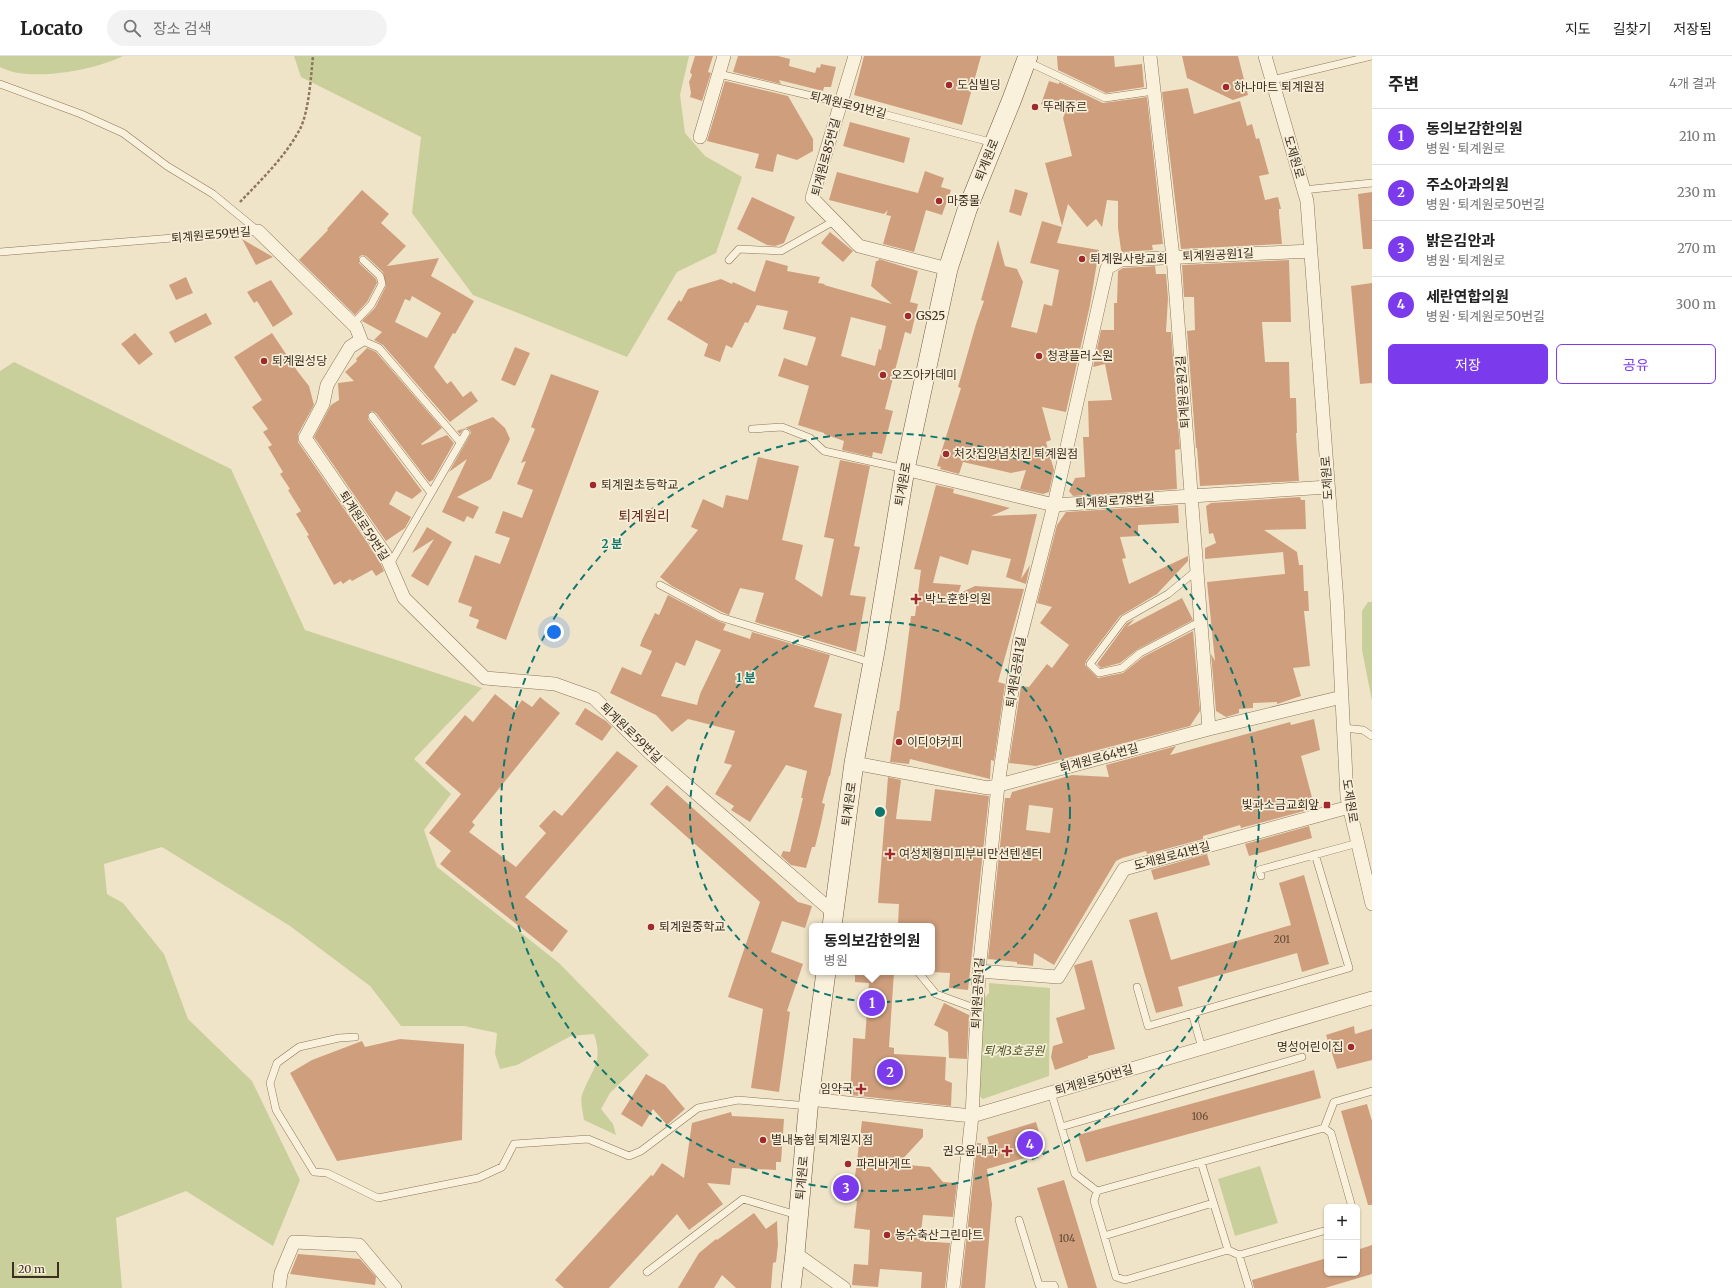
<!DOCTYPE html>
<html lang="ko">
<head>
<meta charset="utf-8">
<style>
  :root { --surface:#fff; --page:#f2f2f2; --text:#222; --muted:#767676; --line:#e0e0e0; --accent:#7c3aed }
  body { margin:0; font-family:Merriweather,"Noto Sans KR",serif; background:var(--page); color:var(--text) }
  .controls { position:absolute; right:12px; bottom:12px; display:grid; overflow:hidden; border-radius:6px; box-shadow:0 1px 3px #0004 }
  .controls button { width:36px; height:36px; display:grid; place-items:center; padding:0; border:0; border-bottom:1px solid var(--line); background:var(--surface); color:var(--text); font:20px sans-serif }
  .scale { position:absolute; left:12px; bottom:10px; width:47px; box-sizing:border-box; padding-left:4px; border:2px solid #3d2e20; border-top:0; font-size:11px; line-height:14px; white-space:nowrap; color:#3d2e20; -webkit-text-stroke:3px #f7eed8; paint-order:stroke }
  .you { position:absolute; left:554px; top:576px; width:14px; height:14px; margin:-10px; border:3px solid #fff; border-radius:50%; background:#1a73e8; box-shadow:0 0 0 6px #1a73e833 }
  .badge { display:grid; place-items:center; width:26px; height:26px; border-radius:50%; background:var(--accent); color:#fff; font-size:13px; font-weight:700 }
  .pin { position:absolute; translate:-50% -50%; border:2px solid #fff; box-shadow:0 1px 4px #0006 }
  .popup { position:absolute; left:809px; top:867px; width:126px; height:52px; box-sizing:border-box; display:grid; place-content:center; border-radius:6px; background:var(--surface); filter:drop-shadow(0 1px 3px #0005); font-size:13px; white-space:nowrap; color:var(--muted) }
  .popup b { font-size:15px; color:var(--text) }
  .popup::after { content:''; position:absolute; left:50%; top:100%; margin-left:-8px; border:8px solid transparent; border-top-color:var(--surface) }
  .list { margin:0; padding:0; list-style:none }
  h2 { display:flex; justify-content:space-between; align-items:center; height:52px; margin:0; padding:0 16px; font-size:17px }
  h2 small { font-size:13px; font-weight:400; color:var(--muted) }
  .list li { display:grid; grid-template-columns:26px 1fr auto; gap:12px; align-items:center; box-sizing:border-box; height:56px; padding:0 16px; border-top:1px solid var(--line) }
  .list b { display:block; font-size:15px; white-space:nowrap }
  .list p { margin:0; font-size:13px; white-space:nowrap; color:var(--muted) }
  .list em { font-size:13px; font-style:normal; color:var(--muted) }
  .actions { display:flex; gap:8px; padding:12px 16px }
  .actions a { flex:1; padding:9px 0; border:1px solid var(--accent); border-radius:6px; text-align:center; font-size:14px; color:var(--accent) }
  .actions .main { background:var(--accent); color:#fff }
  .icon { flex:none; width:22px; height:22px; fill:none; stroke:currentColor; stroke-width:2; stroke-linecap:round; stroke-linejoin:round }
  .map { position:relative; flex:none; width:1372px; height:1232px; overflow:hidden }
  header { display:flex; align-items:center; gap:24px; box-sizing:border-box; height:56px; padding:0 20px; background:var(--surface); border-bottom:1px solid var(--line) }
  header strong { font-size:19px }
  nav { display:flex; gap:22px; margin-inline-start:auto; font-size:14px }
  .search { width:280px; height:36px; background:var(--page); display:flex; align-items:center; gap:10px; box-sizing:border-box; padding:0 14px; border-radius:22px; color:var(--muted); font-size:15px }
  main { display:flex }
  aside { flex:1; background:var(--surface) }
  .map>svg:first-child { display:block }
  .green { fill:#c9cf9b }
  .building { fill:#cf9f7d; fill-rule:evenodd }
  .lines { fill:none; stroke-linecap:round; stroke-linejoin:round }
  .lane-casing { stroke:#8d765c; stroke-width:8 }
  .street-casing { stroke:#8d765c; stroke-width:14 }
  .secondary-casing { stroke:#6f573f; stroke-width:20 }
  .path { stroke:#8d765c; stroke-width:2.5; stroke-dasharray:3 2; stroke-linecap:butt }
  .lane { stroke:#faf1dc; stroke-width:7 }
  .street { stroke:#faf1dc; stroke-width:13 }
  .secondary { stroke:#faf1dc; stroke-width:19 }
  .ring { fill:none; stroke:#0f766e; stroke-width:2; stroke-dasharray:7 5 }
  .poi-dot { fill:#9e2a2b; stroke:#f7eed8; stroke-width:1.5 }
  .labels { text-anchor:middle; stroke-width:3.5; stroke-linejoin:round; paint-order:stroke }
  .number-label { font-size:10px; fill:#624a37 }
  .poi-label { font-size:12px; fill:#3d2e20; stroke:#f7eed8; text-anchor:start }
  .street-label { font-size:12px; fill:#3d2e20; stroke:#f7eed8 }
  .park-label { font-size:12px; font-style:italic; fill:#4d5a26; stroke:#f7eed8 }
  .quarter-label { font-size:14px; fill:#6b2e1e; stroke:#f7eed8 }
  .centre { fill:#0f766e; stroke:#f7eed8; stroke-width:2 }
  .ring-label { font-size:12px; text-anchor:middle; font-weight:bold; fill:#0f766e; stroke:#f7eed8; stroke-width:3.5; stroke-linejoin:round; paint-order:stroke }
</style>
</head>
<body>
<header>
<strong>Locato</strong>
<div class="search"><svg class="icon" aria-label="search" viewBox="0 0 24 24"><circle cx="10" cy="10" r="6"/><path d="M15 15l6 6"/></svg>장소 검색</div>
<nav><a>지도</a><a>길찾기</a><a>저장됨</a></nav>
</header>
<main>
<div class="map">
<svg width="1372" height="1232" viewBox="0 0 1372 1232">
  <rect width="100%" height="100%" fill="#f0e4c8"/>
  <path class="green" d="M0,0H123C95,14 29,27 0,11Z
    M294,0H689L680,39L685,77L705,100L742,121L716,197L677,216L627,301L473,239L412,157L421,81L301,21Z
    M14,306L231,413L305,574L482,632L414,703L451,738L424,774L437,811L559,907L649,999L610,1037L601,1053L613,1068L616,1079L584,1064C583,1057 580,1046 582,1039C591,1014 604,1007 594,978L571,980L517,1009L500,1013L495,998L497,977L464,970H401L370,930L290,870L162,791L104,808L107,838L123,847L164,898L188,963L252,1025L300,1124L273,1190L186,1135L116,1162L122,1232H0V315Z
    M1368,546H1372V645L1362,594V555Z
    M989,927L1050,932L1049,1020L983,1043L978,1039L982,944L989,937Z
    M1260,1110L1278,1167L1235,1180L1218,1123Z"/>
  <path class="building" d="M695,0H713L708,16L711,17L702,45L690,41L691,37L689,26L692,19L690,16Z
    M738,0H778L790,3L789,10L815,17L817,11L820,12L821,8L836,11L831,31H824L823,35L779,24L781,28L733,16Z
    M864,0H981L962,69L854,39Z
    M1057,0H1114L1115,11L1142,8L1144,31L1106,37L1058,14Z
    M1182,0H1238L1248,39L1233,44L1187,22Z
    M725,25L788,40L813,83V95L797,104L777,98L773,116L755,112L759,98L707,85Z
    M1049,25L1059,28V26L1103,47L1147,41L1163,188L1152,189L1153,194L1122,196L1121,194L1118,172V145L1107,144L1102,171L1096,163L1087,171L1068,148L1062,170L1045,107L1072,100L1063,62L1065,57L1041,48Z
    M1188,32L1194,58L1240,45L1247,70L1252,68L1256,83L1259,82L1269,118L1259,120L1265,144L1278,141L1281,153H1279V157L1282,188L1181,193L1162,36Z
    M850,66L910,82L904,107L843,90Z
    M925,115L944,122L941,131L951,134L942,159L926,154L914,196L883,188L891,160L886,159L888,154L884,158L829,144L837,116L918,137Z
    M1015,133L1028,137L1021,160L1009,156Z
    M362,134L389,158L381,167L406,190L387,210L439,202L431,220L474,245L455,278L453,277L434,311L447,328L451,325L463,341L471,335L478,345L450,366L383,289L374,284L382,276L362,265L375,252L386,230L383,216L366,200L362,199L359,201V207L376,223L377,227L367,246L355,259L299,204L328,174L327,173ZM412,240L441,257L427,282L395,266L405,243L410,245Z
    M1372,136V193H1363L1358,138Z
    M752,141L795,161L784,187L775,190L767,189L737,173Z
    M1042,165L1062,171L1057,187L1099,194L1090,249L1066,356L1042,351L1051,384L1046,386L1054,414L1049,436L1043,438L1020,433L1026,414L1011,417L963,406L959,418L940,413L941,411L937,410L961,332L958,331L976,268L984,245L981,244L998,184L1005,210L1017,213L1023,226L1011,271L1037,277L1044,248L1052,250L1059,214L1030,207Z
    M830,176L853,195L843,206L821,187Z
    M242,183L273,201L256,209Z
    M879,203L918,215L910,246L918,248L911,278L905,276L885,353L893,355L882,398L873,396L872,401L842,394L844,385L824,378V377L798,369L809,330L778,320L784,302L807,310L816,282L815,281L783,273L788,255L757,249L748,267L745,266L732,292L726,289L720,306L704,300L708,288L667,263L679,244L681,246L688,233L721,223L732,228L733,226L755,236L766,204L788,210L787,215L820,221L818,227L825,228L824,229L892,248L871,230L876,205H878ZM851,261L886,270L881,294L879,293L875,310L841,300Z
    M1289,204L1291,266H1262L1265,306H1289L1290,342H1296L1297,377H1296L1299,425L1200,430L1197,392H1196L1187,275L1195,274L1194,241H1184L1182,209Z
    M1155,210L1156,218H1166L1168,242L1166,276H1171L1180,393L1175,394L1177,433L1073,440L1069,435L1075,422L1085,421L1083,381H1089L1088,345L1112,344L1105,308L1093,311L1101,274H1114V247H1117L1118,215L1123,212Z
    M186,221L193,237L176,244L169,229Z
    M271,224L293,258L273,271L257,245L254,247L247,236Z
    M1372,227V327L1360,328L1351,230Z
    M206,257L212,268L175,287L169,276Z
    M135,277L153,298L139,309L121,288Z
    M272,277L298,316L309,330L314,349L298,378V386L378,502L384,515L376,520L372,514L352,525L350,523L343,528L341,525L334,529L307,480L309,479L296,458L301,455L288,434L290,433L280,418L283,416L268,391L272,389L263,376L268,373L252,351L262,344L234,301Z
    M515,291L530,297L515,330L501,324Z
    M367,292L376,296L442,372L421,388L422,389L447,379L454,387L433,424L429,426L376,357L372,355L368,358V363L422,435L412,443L396,435L389,448L411,461L405,472L386,485L314,381L331,349L339,344L338,327L354,325L345,316L357,305L356,303Z
    M551,318L599,335L506,584L476,572L479,564L469,560L472,551L458,546L475,499L500,508L510,482L495,477L503,455L522,462L533,434L517,428L526,405L521,407L535,373L531,371Z
    M493,361L505,372L510,383L491,423L457,441L479,451L473,463L467,460L464,466L442,456L467,403L449,416L471,377L470,374L466,372L463,373L460,378L457,375Z
    M758,401L799,410L782,484L803,489L795,523L822,541L834,483L824,481L840,404L870,410L854,490L860,491L850,539L866,541L856,596L755,566L764,537L740,532L729,559L722,556L672,530L660,521L698,474L691,471L703,443L723,452L726,439L748,444Z
    M936,429L954,433L953,437L1010,452L991,460L1037,458L1021,523L1030,509L1026,528L1006,521L1011,503L972,494L968,509L940,500L933,527L961,529L958,538L975,530L1024,533L998,626L1005,628L994,705L991,704L990,723L910,703L909,708L890,706L897,655H899L911,560H915L921,514L914,513Z
    M1300,441L1301,444H1305L1306,473L1264,474L1297,496L1299,509H1303L1304,535H1308L1309,555H1304L1310,610L1293,612L1301,640L1277,648V646L1253,647V652L1239,653V657L1226,661L1216,655L1211,598L1215,605L1207,526L1285,518L1283,496L1205,503V492L1216,487L1213,477L1209,478L1206,450L1211,447Z
    M1178,449L1179,467L1138,469V480L1120,481L1126,502L1122,503L1129,528L1188,500V505L1157,538L1120,560L1086,605L1085,609L1098,622L1123,617L1143,601L1193,575L1200,655L1190,670L1036,710L1009,707L1021,630L1029,631L1047,608L1052,612L1069,589L1040,567L1052,551L1037,547L1057,469L1066,456Z
    M427,471L452,486L428,530L411,520L434,483L412,497Z
    M668,539L718,565L726,568L723,574L750,583L752,576L830,599L814,651L842,658L830,720H829L822,747L825,748L821,767L815,791H812L806,812L791,809L781,800L783,795L790,796L803,742H801L807,715L786,709L750,766L731,754L734,750L715,738L732,709L724,707L735,675L688,663L672,676L656,659L610,637L622,611L641,619L652,595L640,590L642,584L655,557L659,559ZM696,584L721,594L700,638L697,649L661,640L676,606L685,610Z
    M1182,542L1193,564L1138,593L1120,607L1101,612L1097,608L1127,567L1135,563L1127,571Z
    M495,638L515,654L522,644L532,651L540,641L560,657L472,766L475,769L469,776L516,811L546,777L539,770L554,754L562,760L617,695L638,710L525,841L568,875L552,896L440,808L451,795L429,777L461,738L425,707L465,659L473,666Z
    M585,652L606,665L612,671L602,685L575,668Z
    M1314,663L1320,694L1301,700L1314,749L1303,752L1304,755L1241,772L1240,769L1203,780V783L1147,798L1146,795L1122,802L1116,805L1054,909L1034,897L1033,910L1017,908V906L988,903L1005,742H1010L1012,736L1072,719L1109,721L1106,709L1176,690L1170,699L1290,666L1291,669ZM1029,749L1053,752L1050,777L1026,774Z
    M888,721L901,724L896,763L931,765L935,733L989,740L968,934L949,932L950,917L932,916V870H898L899,848L878,847Z
    M667,729L798,846L812,850L805,872L782,865L771,896L803,908L787,955L790,956L779,1036L751,1032L763,953L728,941L760,846L650,748Z
    M1309,770L1312,782L1249,800L1245,788Z
    M1207,798L1210,809L1154,824L1151,814Z
    M1304,819L1329,908L1302,916L1297,897L1178,931L1183,950L1156,957L1129,864L1157,856L1171,904L1291,869L1279,827Z
    M1092,904L1115,993L1088,1000V1002L1055,1014L1051,1001L1053,990L1063,987L1056,962L1085,953L1074,910L1075,909Z
    M855,916H894L889,991L894,992V998L946,1001L945,1024L952,1027L951,1050L850,1039L853,982L865,983L869,927L855,926Z
    M944,947L969,959L967,1003L949,1002L948,976L934,969Z
    M1354,970L1355,978L1372,973V1004L1337,1013L1326,979Z
    M400,983L464,988L462,1084L337,1105L290,1017L312,1004L362,985L365,991Z
    M1314,1014L1321,1042L1086,1106L1078,1079Z
    M646,1018L665,1029L685,1053L667,1069L653,1053L642,1071L621,1058Z
    M1367,1048L1372,1065V1149H1368L1341,1055Z
    M731,1056L732,1060L784,1063L781,1106H776V1114L732,1112L730,1129L707,1127L723,1148L689,1174L677,1158L609,1232H564L555,1224L651,1119L653,1120L662,1107L684,1122L692,1067Z
    M862,1065L923,1073V1081L898,1108L930,1111L943,1126L957,1127L953,1161L923,1159L920,1185L950,1187L945,1232H921L922,1216L880,1213L878,1231L852,1229L854,1208L868,1209L870,1174L854,1172L857,1145L852,1144Z
    M1036,1066L1045,1096L987,1113L992,1148L985,1232H961L977,1087L989,1088L987,1081Z
    M1064,1124L1097,1232H1068L1037,1132Z
    M754,1157L766,1173L777,1165L778,1189L776,1206L773,1207L771,1232H736L722,1219L714,1232H678L699,1197L716,1183L717,1184Z
    M1372,1189V1218L1325,1232H1254L1252,1224L1327,1202V1217H1357V1194Z
    M298,1198L360,1203L376,1221L375,1229L290,1218Z"/>
  <g class="lines">
    <g class="lane-casing">
      <path id="lane" d="M1026,5L1105,42L1154,35
        M719,18L841,47L994,87
        M1272,24L1372,0
        M0,28L81,58L123,77L167,110L213,138L258,175
        M1303,134L1372,127
        M0,196L258,175
        M729,204L739,193L781,195L834,165
        M353,268L371,249L382,228L380,220L363,204
        M361,284L379,292L460,386
        M372,360L431,437
        M752,373L782,371L810,382L824,395L905,413
        M390,508L466,377
        M1197,514L1168,538L1124,563L1090,608L1099,617L1122,612L1140,597L1201,565
        M660,529L720,561L873,607
        M1343,672L1363,674L1372,680
        M1261,820L1259,814L1358,787
        M918,916L936,938L977,953
        M1137,931L1148,970L1349,912L1315,798
        M1192,957L1202,992
        M355,981L339,982L299,991L277,1007L270,1027L276,1054L314,1116L327,1117L378,1142L478,1122L502,1111L514,1088L588,1083L629,1100L641,1095L698,1052L738,1044L809,1050
        M1051,1036L1075,1118L1097,1135
        M1061,1071L1302,1001
        M1324,1072L1334,1046L1372,1035
        M1201,1106L1228,1194L1239,1199L1249,1232
        M1019,1164L1039,1229H1054L1055,1232
        M1104,1180L1213,1147
        M1228,1194L1125,1224L1116,1221L1094,1145L1097,1135L1324,1072L1331,1077L1352,1151
        M1239,1199L1327,1174
        M647,1216L743,1143L797,1159"/>
    </g>
    <g class="street-casing">
      <path id="street" d="M855,0L812,142L859,190L948,213
        M1150,0L1173,201L1209,673
        M1265,0L1307,145L1337,546L1347,741L1372,848
        M700,81L724,0
        M258,175L356,271L361,284L350,291L327,329L323,348L305,382L385,498L404,542L485,622L555,628L594,642L650,697L834,857
        M905,413L1054,449L1328,431
        M854,707L988,732L1209,673L1342,641
        M979,915L1058,921L1124,813L1349,751
        M809,1043L972,1060L1372,942
        M795,1197L844,1232
        M279,1232L281,1217L294,1186L359,1189L395,1232
        M953,1232L972,1060L979,915L998,729L1019,587L1054,449L1107,212L1121,204L1310,195"/>
    </g>
    <g class="secondary-casing">
      <path id="secondary" d="M832,870L854,707L875,595L905,413L948,213L967,154L1012,43L1028,0
        M791,1232L795,1197L809,1043L826,916"/>
    </g>
    <path class="path" d="M240,146C262,123 285,101 300,73C309,55 311,20 313,0"/>
    <use href="#lane" class="lane"/>
    <use href="#street" class="street"/>
    <use href="#secondary" class="secondary"/>
  </g>
  <g class="ring">
    <circle cx="880" cy="756" r="190"/>
    <circle cx="880" cy="756" r="379"/>
  </g>
  <g class="poi-dot">
    <circle cx="949" cy="29" r="4"/>
    <circle cx="1226" cy="31" r="4"/>
    <circle cx="1035" cy="51" r="4"/>
    <circle cx="939" cy="145" r="4"/>
    <circle cx="1082" cy="203" r="4"/>
    <circle cx="908" cy="260" r="4"/>
    <circle cx="1039" cy="300" r="4"/>
    <circle cx="264" cy="305" r="4"/>
    <circle cx="883" cy="319" r="4"/>
    <circle cx="946" cy="398" r="4"/>
    <circle cx="593" cy="429" r="4"/>
    <path d="M914 537h4v4h4v4h-4v4h-4v-4h-4v-4h4z"/>
    <circle cx="899" cy="686" r="4"/>
    <rect x="1323" y="745" width="8" height="8" rx="2"/>
    <path d="M888 792h4v4h4v4h-4v4h-4v-4h-4v-4h4z"/>
    <circle cx="651" cy="871" r="4"/>
    <circle cx="1351" cy="991" r="4"/>
    <path d="M859 1027h4v4h4v4h-4v4h-4v-4h-4v-4h4z"/>
    <circle cx="763" cy="1084" r="4"/>
    <path d="M1005 1089h4v4h4v4h-4v4h-4v-4h-4v-4h4z"/>
    <circle cx="848" cy="1108" r="4"/>
    <circle cx="887" cy="1179" r="4"/>
  </g>
  <g class="labels">
    <g class="number-label">
      <text x="1282" y="887">201</text>
      <text x="1200" y="1064">106</text>
      <text x="1067" y="1186">104</text>
    </g>
    <g class="poi-label">
      <text x="957" y="33">도심빌딩</text>
      <text x="1234" y="35">하나마트 퇴계원점</text>
      <text x="1043" y="55">뚜레쥬르</text>
      <text x="947" y="149">마중물</text>
      <text x="1090" y="207">퇴계원사랑교회</text>
      <text x="916" y="264">GS25</text>
      <text x="1047" y="304">청광플러스원</text>
      <text x="272" y="309">퇴계원성당</text>
      <text x="891" y="323">오즈아카데미</text>
      <text x="954" y="402">처갓집양념치킨 퇴계원점</text>
      <text x="601" y="433">퇴계원초등학교</text>
      <text x="925" y="547">박노훈한의원</text>
      <text x="907" y="690">이디야커피</text>
      <text x="1319" y="753" text-anchor="end">빛과소금교회앞</text>
      <text x="899" y="802">여성체형미피부비만선텐센터</text>
      <text x="659" y="875">퇴계원중학교</text>
      <text x="1343" y="995" text-anchor="end">명성어린이집</text>
      <text x="853" y="1037" text-anchor="end">임약국</text>
      <text x="771" y="1088">별내농협 퇴계원지점</text>
      <text x="998" y="1099" text-anchor="end">권오윤내과</text>
      <text x="856" y="1112">파리바게뜨</text>
      <text x="895" y="1183">농수축산그린마트</text>
    </g>
    <g class="street-label">
      <text transform="translate(848 49) rotate(14)" y="4">퇴계원로91번길</text>
      <text transform="translate(826 101) rotate(-75)" y="4">퇴계원로85번길</text>
      <text transform="translate(1294 101) rotate(74)" y="4">도제원로</text>
      <text transform="translate(987 104) rotate(-68)" y="4">퇴계원로</text>
      <text transform="translate(211 179) rotate(-5)" y="4">퇴계원로59번길</text>
      <text transform="translate(1218 199) rotate(-3)" y="4">퇴계원공원1길</text>
      <text transform="translate(1183 336) rotate(-94)" y="4">퇴계원공원2길</text>
      <text transform="translate(1327 422) rotate(-94)" y="4">도제원로</text>
      <text transform="translate(903 428) rotate(-80)" y="4">퇴계원로</text>
      <text transform="translate(1115 445) rotate(-4)" y="4">퇴계원로78번길</text>
      <text transform="translate(364 470) rotate(57)" y="4">퇴계원로59번길</text>
      <text transform="translate(1016 616) rotate(-81)" y="4">퇴계원공원1길</text>
      <text transform="translate(631 677) rotate(44)" y="4">퇴계원로59번길</text>
      <text transform="translate(1099 702) rotate(-15)" y="4">퇴계원로64번길</text>
      <text transform="translate(1350 745) rotate(81)" y="4">도제원로</text>
      <text transform="translate(849 748) rotate(-82)" y="4">퇴계원로</text>
      <text transform="translate(1172 800) rotate(-15)" y="4">도제원로41번길</text>
      <text transform="translate(978 937) rotate(-87)" y="4">퇴계원공원1길</text>
      <text transform="translate(1094 1024) rotate(-16)" y="4">퇴계원로50번길</text>
      <text transform="translate(802 1122) rotate(-85)" y="4">퇴계원로</text>
    </g>
    <g class="park-label">
      <text x="1014" y="999">퇴계3호공원</text>
    </g>
    <g class="quarter-label">
      <text x="644" y="465">퇴계원리</text>
    </g>
  </g>
  <circle cx="880" cy="756" r="6" class="centre"/>
  <g class="ring-label">
    <text x="612" y="492">2 분</text>
    <text x="746" y="626">1 분</text>
  </g>
</svg>
<div class="controls">
<button>+</button>
<button>−</button>
</div>
<div class="scale">20 m</div>
<div class="you"></div>
<div class="pin badge" style="left:872px;top:947px">1</div>
<div class="popup"><b>동의보감한의원</b>병원</div>
<div class="pin badge" style="left:890px;top:1016px">2</div>
<div class="pin badge" style="left:846px;top:1132px">3</div>
<div class="pin badge" style="left:1030px;top:1088px">4</div>
</div>
<aside>
<h2>주변<small>4개 결과</small></h2>
<ul class="list">
<li><span class="badge">1</span><div><b>동의보감한의원</b><p>병원 · 퇴계원로</p></div><em>210 m</em></li>
<li><span class="badge">2</span><div><b>주소아과의원</b><p>병원 · 퇴계원로50번길</p></div><em>230 m</em></li>
<li><span class="badge">3</span><div><b>밝은김안과</b><p>병원 · 퇴계원로</p></div><em>270 m</em></li>
<li><span class="badge">4</span><div><b>세란연합의원</b><p>병원 · 퇴계원로50번길</p></div><em>300 m</em></li>
</ul>
<div class="actions"><a class="main">저장</a><a>공유</a></div>
</aside>
</main>
</body>
</html>
